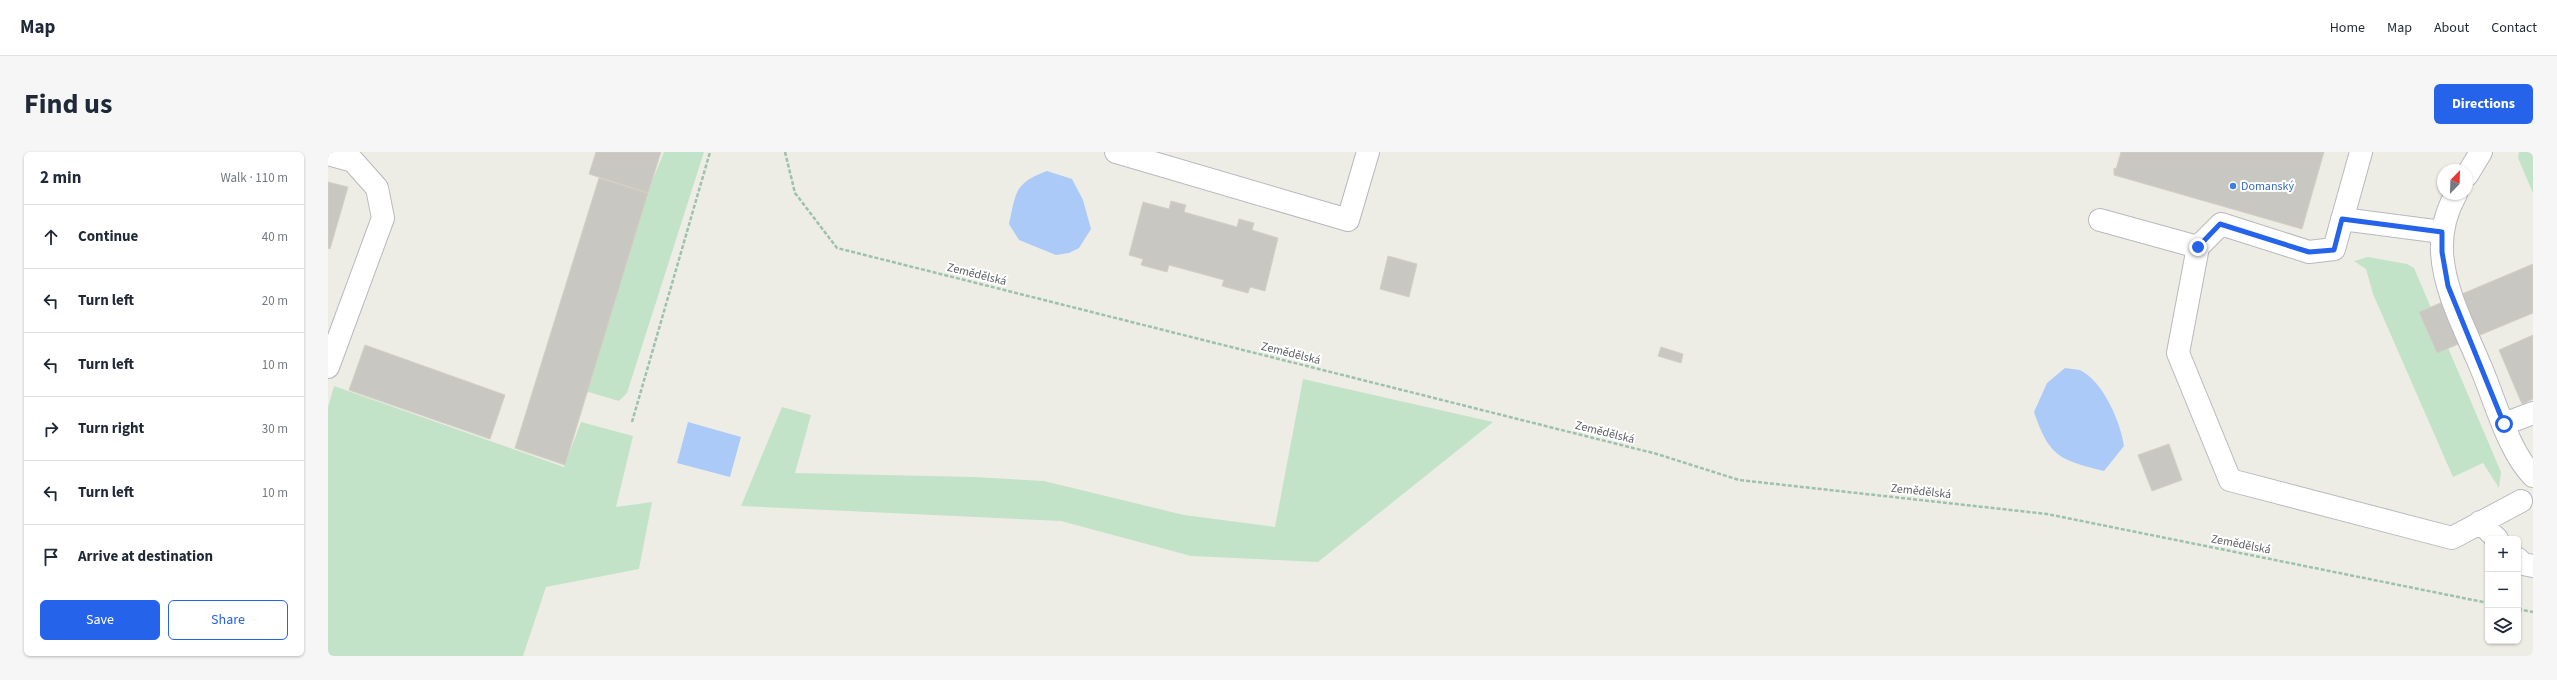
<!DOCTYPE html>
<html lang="en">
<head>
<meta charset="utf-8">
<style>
  :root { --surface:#fff; --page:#f6f6f7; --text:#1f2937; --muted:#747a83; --line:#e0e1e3; --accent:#2563eb }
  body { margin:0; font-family:"Source Sans 3",sans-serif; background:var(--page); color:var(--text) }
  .controls { position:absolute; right:12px; bottom:12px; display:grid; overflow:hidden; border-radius:6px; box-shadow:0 1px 3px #0004 }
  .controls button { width:36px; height:36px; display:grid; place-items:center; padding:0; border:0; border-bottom:1px solid var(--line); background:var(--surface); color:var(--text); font:20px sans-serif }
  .compass { position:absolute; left:2109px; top:12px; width:36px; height:36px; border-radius:50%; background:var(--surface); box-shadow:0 1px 3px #0004; rotate:23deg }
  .stop { position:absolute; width:12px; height:12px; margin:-9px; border:3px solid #2563eb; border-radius:50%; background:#fff }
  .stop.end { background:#2563eb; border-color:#fff; box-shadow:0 1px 4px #0008 }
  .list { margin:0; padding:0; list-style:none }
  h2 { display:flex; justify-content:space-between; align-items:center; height:52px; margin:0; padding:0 16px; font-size:17px }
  h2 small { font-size:13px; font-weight:400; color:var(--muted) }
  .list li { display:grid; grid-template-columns:26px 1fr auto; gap:12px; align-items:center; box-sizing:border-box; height:64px; padding:0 16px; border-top:1px solid var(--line) }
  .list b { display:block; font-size:15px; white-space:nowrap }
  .list em { font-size:13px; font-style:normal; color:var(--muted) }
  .actions { display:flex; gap:8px; padding:12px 16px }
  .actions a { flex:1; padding:9px 0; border:1px solid var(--accent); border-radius:6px; text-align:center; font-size:14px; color:var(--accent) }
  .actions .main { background:var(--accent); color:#fff }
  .icon { flex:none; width:22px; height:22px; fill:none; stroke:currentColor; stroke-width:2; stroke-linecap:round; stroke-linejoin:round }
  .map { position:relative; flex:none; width:2205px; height:504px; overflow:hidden; border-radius:6px }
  header { display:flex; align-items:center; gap:24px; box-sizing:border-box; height:56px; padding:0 20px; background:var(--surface); border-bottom:1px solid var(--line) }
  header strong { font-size:19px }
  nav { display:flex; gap:22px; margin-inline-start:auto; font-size:14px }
  .intro { display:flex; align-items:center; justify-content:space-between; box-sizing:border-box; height:96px; padding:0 24px }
  h1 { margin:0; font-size:28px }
  .button { padding:10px 18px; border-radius:6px; background:var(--accent); color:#fff; font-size:14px; font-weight:700 }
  main { display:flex; gap:24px; padding:0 24px }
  aside { flex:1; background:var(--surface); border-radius:6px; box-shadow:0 1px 3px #0004 }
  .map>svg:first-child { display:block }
  .green { fill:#c3e3c9 }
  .water { fill:#abcaf7 }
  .building { fill:#c9c7c2; stroke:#d2d0c4 }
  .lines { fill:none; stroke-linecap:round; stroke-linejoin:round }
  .minor-casing { stroke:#b7b9bd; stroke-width:24 }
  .path { stroke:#9cc1ac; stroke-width:2.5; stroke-dasharray:4 2; stroke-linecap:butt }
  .minor { stroke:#fff; stroke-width:22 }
  .route { stroke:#2563eb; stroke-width:5 }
  .shop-dot { fill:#3f7fe0; stroke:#fff; stroke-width:1.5 }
  .labels { text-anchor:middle; stroke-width:4; stroke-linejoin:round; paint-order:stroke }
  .shop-label { font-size:12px; fill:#366cbe; stroke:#fff; text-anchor:start }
  .street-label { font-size:12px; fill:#5d5f64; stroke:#fff }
</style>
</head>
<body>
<header>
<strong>Map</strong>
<nav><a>Home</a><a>Map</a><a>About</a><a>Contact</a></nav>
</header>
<div class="intro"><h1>Find us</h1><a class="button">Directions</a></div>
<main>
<aside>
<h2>2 min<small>Walk · 110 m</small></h2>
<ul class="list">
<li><svg class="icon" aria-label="ahead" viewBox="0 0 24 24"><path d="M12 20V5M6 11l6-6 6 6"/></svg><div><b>Continue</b></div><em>40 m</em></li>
<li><svg class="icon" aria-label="left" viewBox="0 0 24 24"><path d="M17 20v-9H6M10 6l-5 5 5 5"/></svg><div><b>Turn left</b></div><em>20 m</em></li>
<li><svg class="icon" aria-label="left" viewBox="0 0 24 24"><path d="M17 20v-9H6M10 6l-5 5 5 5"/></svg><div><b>Turn left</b></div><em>10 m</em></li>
<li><svg class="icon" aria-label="right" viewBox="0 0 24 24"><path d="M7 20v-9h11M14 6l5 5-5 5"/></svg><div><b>Turn right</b></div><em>30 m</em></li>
<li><svg class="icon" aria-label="left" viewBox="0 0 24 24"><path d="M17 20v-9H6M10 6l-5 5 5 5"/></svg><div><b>Turn left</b></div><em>10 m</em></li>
<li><svg class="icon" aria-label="arrive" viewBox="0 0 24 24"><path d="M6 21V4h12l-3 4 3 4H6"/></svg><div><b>Arrive at destination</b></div></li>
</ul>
<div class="actions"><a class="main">Save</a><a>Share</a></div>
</aside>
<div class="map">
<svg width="2205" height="504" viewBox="0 0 2205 504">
  <rect width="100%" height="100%" fill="#eeede5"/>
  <path class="green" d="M336,0H376L299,241L291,249L257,239L324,29Z
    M2191,0H2205V41L2190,6Z
    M2040,105L2079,112L2086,116L2173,320L2171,336L2155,311L2125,325L2045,142L2038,117L2026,109Z
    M975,227L1165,270L990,410L863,404L733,369L413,354L454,255L483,263L467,321L646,325L716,329L856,363L947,375Z
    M6,234L236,315L253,270L305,284L288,355L324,350L311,417L218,435L195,504H0V255Z"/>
  <path class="water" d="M719,19L744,27L755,48L763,77L751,96L741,101L728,103L691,88L681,72C688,41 686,31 719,19Z
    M1737,216C1741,217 1748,217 1752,218C1775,229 1793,271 1796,294L1776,319C1731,308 1721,304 1706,260L1719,231Z
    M360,270L413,285L402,325L349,311Z"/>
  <path class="building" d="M268,0H333L320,41L261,22Z
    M1793,0H1996L1974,77L1786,23V16L1788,17Z
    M271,26L320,41L237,313L187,296Z
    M0,30L20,35L2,97L0,96Z
    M843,49L858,53L856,60L909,75L911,67L926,71L924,78L950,86L937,139L922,135L920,141L894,134L896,128L841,113L839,120L813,113L815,107L801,103L815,50L841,57Z
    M1060,104L1089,112L1081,145L1052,137Z
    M2205,112V161L2109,201L2091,160Z
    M2205,183V247L2194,252L2171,198Z
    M37,193L177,243L162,287L21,238Z
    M1333,195L1355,202L1353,211L1330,204Z
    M1841,292L1854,328L1824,339L1810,303Z"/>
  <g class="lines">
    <g class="minor-casing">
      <path id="minor" d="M788,0L1020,68L1040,0
        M2033,0L2006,97L1981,100L1893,72L1870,95L1850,201L1902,328L2124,386L2193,349
        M0,2L25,9L49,36L55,66L0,215
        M2139,23L2153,0
        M2128,42C2118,60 2113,80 2114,100C2116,140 2139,181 2154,218C2167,249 2181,300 2205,324
        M2014,67L2114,80
        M1772,68L1870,95
        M2176,272L2205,261
        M2152,370L2169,387
        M2190,407L2195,412L2205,414"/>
    </g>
    <path class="path" d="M457,0L467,41L509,96L1329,302L1411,328L1719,362L2160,451
      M304,270L382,0
      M2190,457L2205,460"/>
    <use href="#minor" class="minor"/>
  </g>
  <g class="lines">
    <path class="route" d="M1870,95L1892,72L1981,100L2006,98L2014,67L2114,80V100L2120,134L2176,272"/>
  </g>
  <circle class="shop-dot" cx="1905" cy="34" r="4"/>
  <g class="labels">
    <g class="shop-label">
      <text x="1913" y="38">Domanský</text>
    </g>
    <g class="street-label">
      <text transform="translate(649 122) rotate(14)" y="4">Zemědělská</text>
      <text transform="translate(963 201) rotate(14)" y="4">Zemědělská</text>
      <text transform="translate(1277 280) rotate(14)" y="4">Zemědělská</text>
      <text transform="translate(1593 339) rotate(6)" y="4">Zemědělská</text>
      <text transform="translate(1913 392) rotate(11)" y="4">Zemědělská</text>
    </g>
  </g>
</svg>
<div class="controls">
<button>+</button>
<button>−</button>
<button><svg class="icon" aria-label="layers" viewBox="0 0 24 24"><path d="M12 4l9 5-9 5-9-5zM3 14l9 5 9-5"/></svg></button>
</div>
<svg class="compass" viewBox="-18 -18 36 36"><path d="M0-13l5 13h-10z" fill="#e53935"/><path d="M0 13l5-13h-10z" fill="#747a83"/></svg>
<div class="stop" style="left:2176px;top:272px"></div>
<div class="stop end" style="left:1870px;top:95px"></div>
</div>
</main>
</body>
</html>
